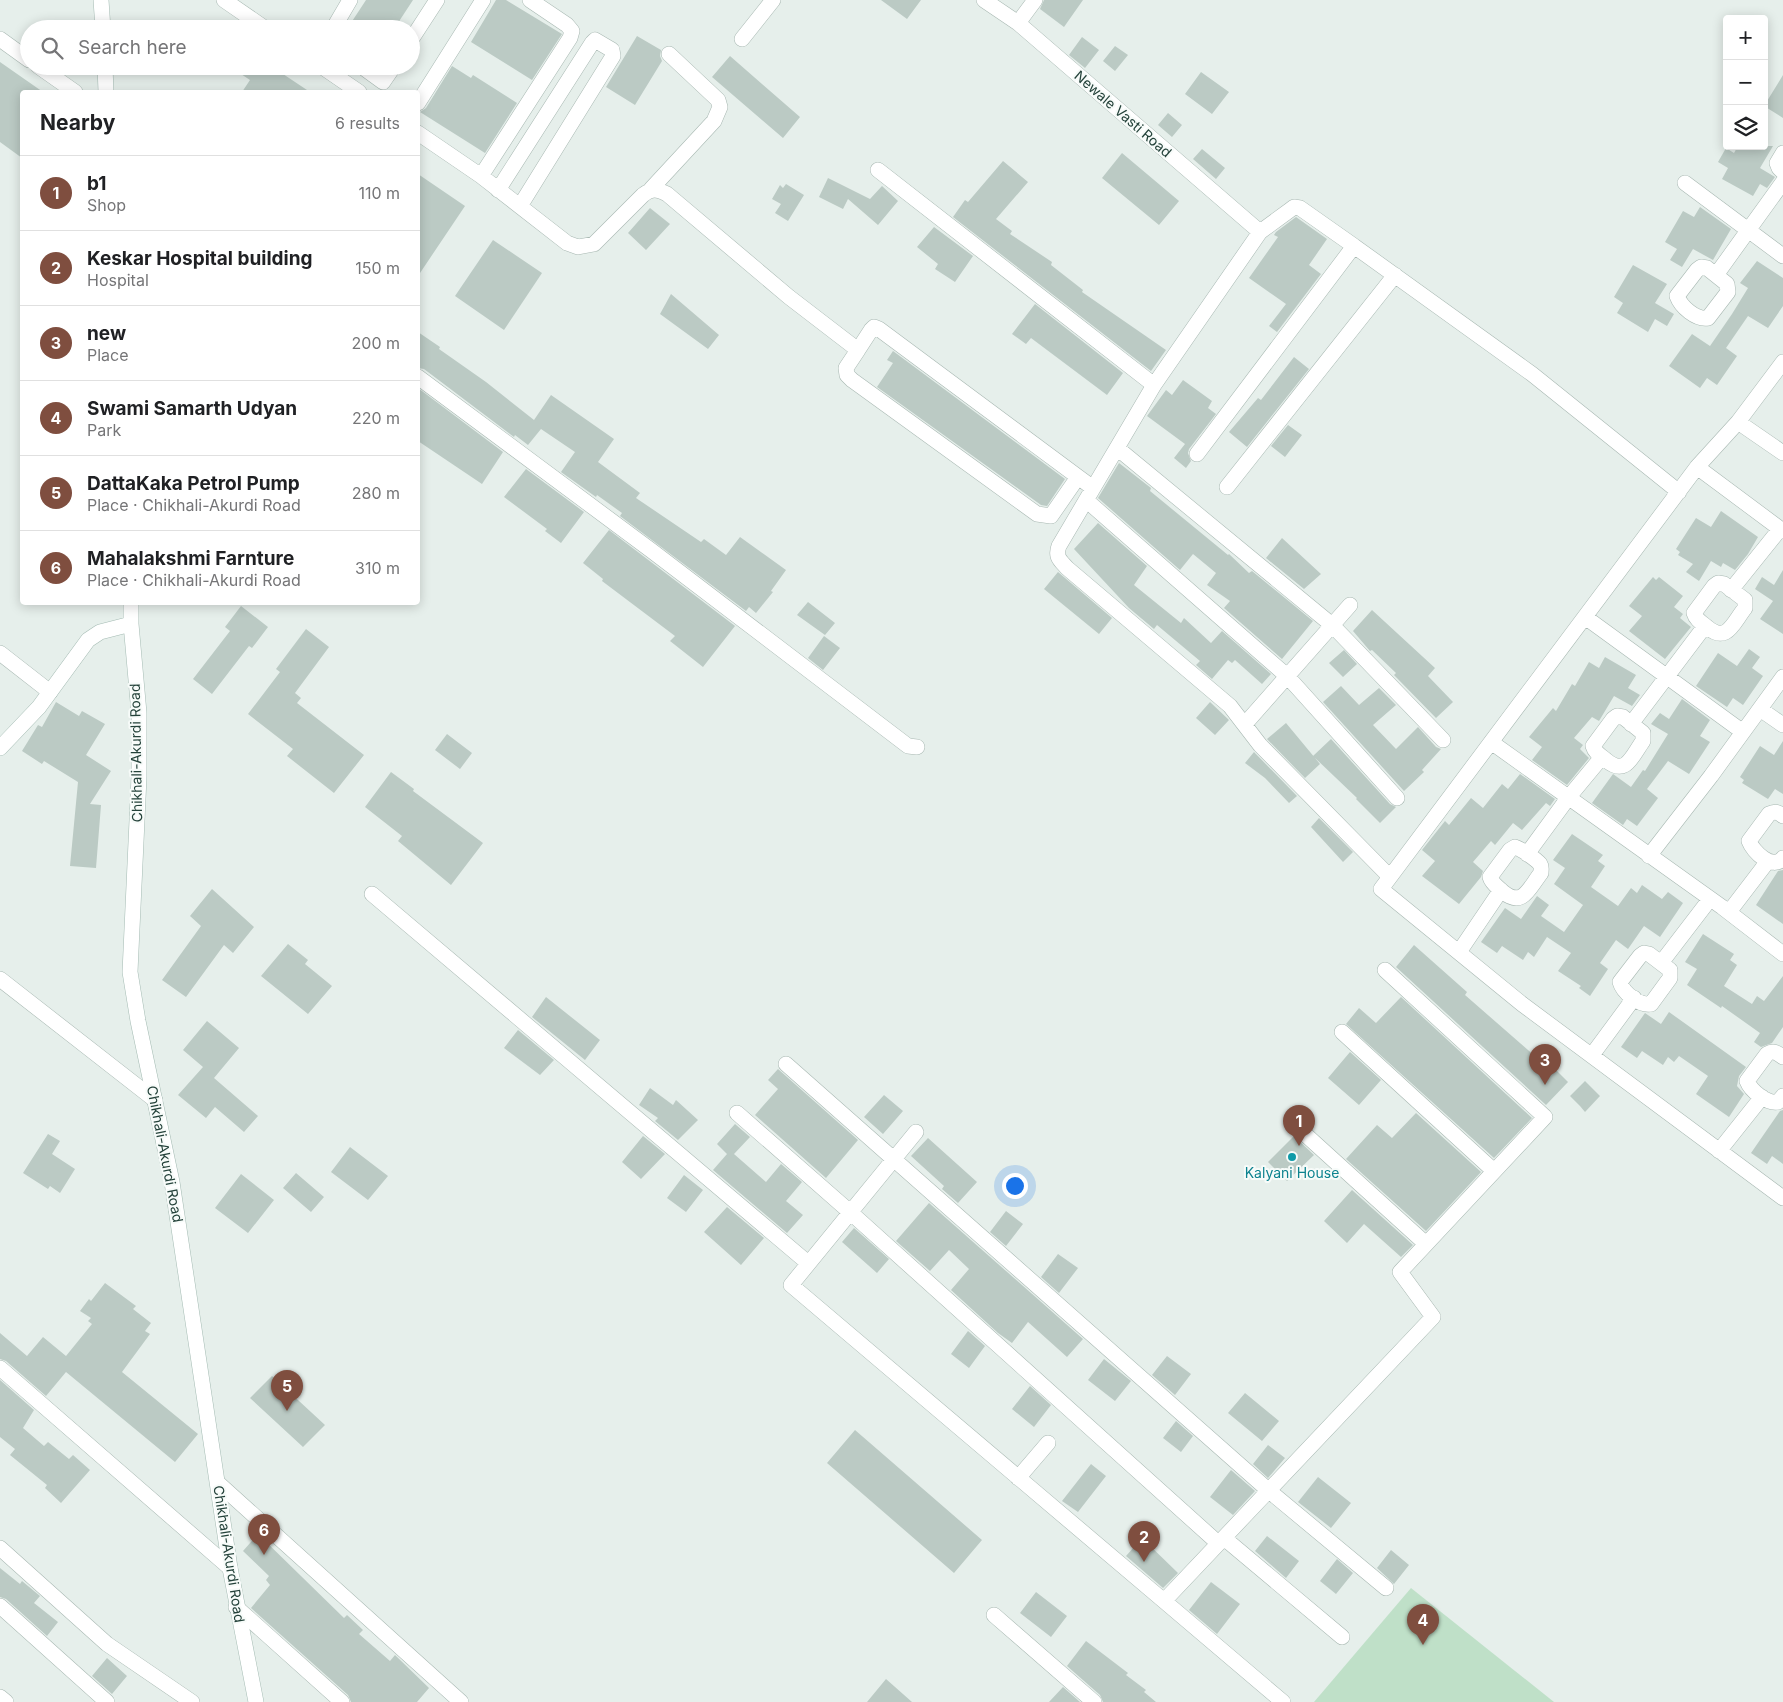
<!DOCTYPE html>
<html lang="en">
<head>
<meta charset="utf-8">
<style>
  :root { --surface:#fff; --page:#f6f6f6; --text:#202124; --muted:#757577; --line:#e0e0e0; --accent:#7f4e3f }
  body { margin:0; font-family:Inter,sans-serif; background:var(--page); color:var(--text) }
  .controls { position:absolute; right:15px; top:15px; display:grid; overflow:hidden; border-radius:5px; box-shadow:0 2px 12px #0003 }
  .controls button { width:45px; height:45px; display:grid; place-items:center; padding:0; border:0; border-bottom:1px solid var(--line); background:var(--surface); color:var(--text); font:25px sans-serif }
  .you { position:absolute; left:1014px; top:1185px; width:18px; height:18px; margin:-12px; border:4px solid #fff; border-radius:50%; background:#1a73e8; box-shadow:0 0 0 8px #1a73e833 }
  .badge { display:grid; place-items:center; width:32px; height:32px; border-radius:50%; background:var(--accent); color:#fff; font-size:16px; font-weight:700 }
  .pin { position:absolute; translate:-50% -41px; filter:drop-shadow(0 1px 2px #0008) }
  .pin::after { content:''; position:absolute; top:26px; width:18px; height:15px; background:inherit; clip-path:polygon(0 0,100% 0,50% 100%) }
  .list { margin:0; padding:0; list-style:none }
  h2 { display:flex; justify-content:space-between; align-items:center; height:65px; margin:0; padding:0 20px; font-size:21px }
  h2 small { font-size:16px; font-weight:400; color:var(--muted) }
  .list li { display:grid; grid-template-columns:32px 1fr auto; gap:15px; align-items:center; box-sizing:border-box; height:75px; padding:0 20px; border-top:1px solid var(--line) }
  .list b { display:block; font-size:19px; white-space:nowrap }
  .list p { margin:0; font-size:16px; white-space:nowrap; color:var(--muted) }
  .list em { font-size:16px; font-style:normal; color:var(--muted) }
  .icon { flex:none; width:28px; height:28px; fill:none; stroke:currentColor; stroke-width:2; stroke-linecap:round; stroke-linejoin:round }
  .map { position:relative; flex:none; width:1783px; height:1702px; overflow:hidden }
  .search { position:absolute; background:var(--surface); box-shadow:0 2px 12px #0003; left:20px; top:20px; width:400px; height:55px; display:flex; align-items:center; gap:12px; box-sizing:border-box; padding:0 18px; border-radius:28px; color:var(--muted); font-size:19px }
  .panel { position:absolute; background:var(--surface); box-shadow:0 2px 12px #0003; left:20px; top:90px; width:400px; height:515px; border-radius:5px }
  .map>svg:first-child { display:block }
  .green { fill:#bfe0c8 }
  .building { fill:#bbcac4 }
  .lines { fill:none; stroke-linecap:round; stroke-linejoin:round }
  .street-casing { stroke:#a8b8b2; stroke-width:16 }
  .secondary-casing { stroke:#a4bbb3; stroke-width:16 }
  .street { stroke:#fff; stroke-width:15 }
  .secondary { stroke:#fff; stroke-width:15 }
  .culture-dot { fill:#0f9aa8; stroke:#f7fbf9; stroke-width:2 }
  .labels { text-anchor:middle; stroke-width:4; stroke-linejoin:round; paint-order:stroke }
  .street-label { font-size:14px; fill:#24423a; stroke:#f7fbf9 }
  .culture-label { font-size:14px; fill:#0d838f; stroke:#f7fbf9 }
</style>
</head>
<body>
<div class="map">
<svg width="1783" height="1702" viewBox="0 0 1783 1702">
  <rect width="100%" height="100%" fill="#e6efeb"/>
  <path class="green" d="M1411,1588L1554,1702H1314Z"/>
  <path class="building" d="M366,0H413L394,29H347Z
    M496,0H506L562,34L532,80L471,42Z
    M881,0H921L907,19Z
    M1044,0H1083L1064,27L1040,9Z
    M637,36L661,50L660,56L662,61L635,105L606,87Z
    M1082,37L1099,50L1085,68L1069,55Z
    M1115,46L1128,55L1115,71L1103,61Z
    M730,56L800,117L783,138L712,77Z
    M0,62L43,92H22V158L0,142Z
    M229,66H284L280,72L310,92H242L250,80Z
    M452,66L471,78L473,75L517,103L485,153L420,112L426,108Z
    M1201,72L1229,92L1212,114L1185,94Z
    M1783,75V118L1764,106Z
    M1168,113L1182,125L1172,137L1158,125Z
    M1738,146H1773L1760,168L1775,177L1767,188L1760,184L1753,196L1722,179L1728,168L1718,162L1726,148L1734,153Z
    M1202,149L1225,168L1216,179L1193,159Z
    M1122,153L1179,201L1159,225L1102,178Z
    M1003,161L1028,182L996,219L1012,231L1010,234L1052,262L1051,265L1083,290L1082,292L1166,350L1151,371L953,217L965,200L968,202Z
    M418,174L465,206L418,276Z
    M828,178L870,199L882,186L898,201L878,225L848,199L843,209L819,197Z
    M786,184L804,195L788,221L775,213L781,204L772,199L780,185L783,188Z
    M1700,207L1731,229L1713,260L1693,249L1682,267L1670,260L1677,249L1665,242L1683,211L1694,217Z
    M650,208L670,224L646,250L628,233Z
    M1296,217L1327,239L1309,265L1321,274L1277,332L1269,326L1286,304L1249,278L1278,237L1274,235L1276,232Z
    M934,227L973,256L955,282L935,269L938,264L917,247Z
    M493,240L542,273L504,330L455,296Z
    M1757,261L1783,278V306L1768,328L1748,316L1726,348L1737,356L1717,385L1707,378L1700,388L1669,366L1692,334L1710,346L1732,314L1748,288L1740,283Z
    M1633,265L1667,284L1655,303L1674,314L1667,326L1655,319L1648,332L1617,313L1623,303L1614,297Z
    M671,294L719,335L708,349L660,314Z
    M1035,304L1123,373L1107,395L1031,338L1026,344L1012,334Z
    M418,332L440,347L439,349L486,382L534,420L551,395L614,439L598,462L640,493L636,498L701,542L704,539L726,555L740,537L786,570L771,591L773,592L756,613L749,607L746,611L620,516L622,513L597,495L596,497L561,472L575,452L541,429L528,445L515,435L514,437L424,369L418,368Z
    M893,351L1065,479L1047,506L1041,505L877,387L893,363L887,360Z
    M1294,357L1309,369L1247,447L1229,432L1258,398L1261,400Z
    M1183,380L1212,401L1208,408L1216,414L1189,449L1188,453L1191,461L1186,468L1174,458L1185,444L1147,416L1166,390L1172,395Z
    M418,388L503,452L482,484L418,441Z
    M1288,425L1302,435L1285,457L1271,446Z
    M1119,463L1151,488L1150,491L1228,555L1229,554L1249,573L1252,571L1313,621L1282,659L1224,608L1230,601L1207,585L1216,573L1193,554L1180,570L1098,498Z
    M526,469L584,512L561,543L545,531L547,529L504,497Z
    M1721,511L1758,537L1748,554L1735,570L1723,563L1721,567L1711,561L1699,581L1686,572L1693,564L1678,555L1680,552L1676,549L1696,518L1711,527Z
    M1098,523L1147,566L1134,585L1181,623L1184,618L1211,643L1222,631L1271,674L1262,684L1235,660L1232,663L1228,660L1212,679L1196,665L1200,661L1157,625L1154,629L1129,608L1074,549Z
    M609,530L735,626L703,667L670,641L675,636L602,581L603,579L583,563Z
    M1282,538L1321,574L1304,589L1266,558Z
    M1783,570V634L1760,619L1773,601L1755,589L1762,577L1774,585Z
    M1058,572L1112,618L1099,634L1044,589Z
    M1653,577L1656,580L1659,577L1683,596L1674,607L1683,614L1680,618L1691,627L1665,659L1629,631L1642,616L1629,606Z
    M808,602L835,623L825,635L797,615Z
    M241,606L268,627L252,648L249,646L212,694L193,679L230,631L225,627Z
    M1372,610L1435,668L1428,676L1453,702L1436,718L1394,675L1396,673L1372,650L1370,651L1353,631Z
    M306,629L329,647L295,693L301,698L297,703L364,755L334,793L287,756L293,749L248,714L280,672L276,669Z
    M824,636L840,648L823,670L808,658Z
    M1749,649L1760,657L1752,668L1763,676L1743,705L1733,698L1727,707L1696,686L1718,653L1737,666Z
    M1344,650L1357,664L1343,677L1329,663Z
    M1605,657L1636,675L1628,688L1640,695L1632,706L1614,696L1599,721L1592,717L1574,738L1583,745L1580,749L1589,758L1567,785L1532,760L1542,747L1529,737L1553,708L1556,711L1572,684L1575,686L1589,662L1599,668Z
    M1341,686L1359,705L1379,688L1396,705L1373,725L1396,749L1418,727L1436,747L1441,749L1422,770L1424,772L1404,791L1323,702Z
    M1682,699L1710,720L1700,736L1710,742L1689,774L1668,761L1647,789L1658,798L1637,826L1627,819L1623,825L1592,803L1613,774L1631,787L1643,770L1645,771L1668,734L1651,724L1660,713L1669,719Z
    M56,702L79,716L82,711L105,724L86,755L111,771L90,804L101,805L96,868L70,866L78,782L44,761L42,764L22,751L38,725L42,727Z
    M1210,702L1229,720L1215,735L1196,718Z
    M1286,723L1320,764L1305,778L1267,739Z
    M447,734L472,753L460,769L435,750Z
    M1331,739L1390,804L1396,807L1380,823L1356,799L1357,798L1313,756Z
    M1783,741V794L1775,789L1768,799L1742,783L1744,780L1740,777L1760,746L1774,755Z
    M1254,752L1297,796L1289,803L1265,778L1245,763Z
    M391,772L414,789L413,791L483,843L451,885L398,841L402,836L365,807Z
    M1520,774L1555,799L1550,806L1546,803L1522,830L1513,823L1495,845L1491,841L1473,862L1483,871L1481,877L1459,904L1422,876L1435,861L1422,850L1445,821L1449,825L1471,798L1483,808L1502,784L1508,789Z
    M1319,818L1353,852L1343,862L1311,827Z
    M1572,834L1603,855L1598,861L1605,866L1591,887L1618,906L1631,888L1637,893L1642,885L1662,899L1668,892L1683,903L1660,937L1644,926L1628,949L1616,940L1600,963L1608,969L1590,996L1579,988L1581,986L1558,971L1571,953L1547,937L1534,957L1528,952L1523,960L1502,946L1497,953L1481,942L1505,908L1521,919L1537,896L1549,905L1541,916L1564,932L1583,905L1554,884L1565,868L1553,860Z
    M1783,870V924L1756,905L1778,871Z
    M212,889L254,927L233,953L224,945L186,997L162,980L201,926L190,916Z
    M1703,934L1734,954L1730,960L1737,965L1724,986L1752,1004L1757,996L1764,1001L1783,976V1027L1772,1043L1761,1047L1754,1042L1760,1033L1722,1006L1721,1008L1687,985L1697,969L1685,962Z
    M288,944L308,960L305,964L332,986L308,1014L261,976Z
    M1414,945L1467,992L1465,995L1544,1064L1547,1061L1568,1082L1546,1105L1396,967Z
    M546,997L600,1040L585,1060L532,1017Z
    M1401,997L1532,1118L1494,1158L1346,1024L1359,1008L1376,1023Z
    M1669,1012L1746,1067L1739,1076L1737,1086L1744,1094L1729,1117L1696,1094L1708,1076L1679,1056L1674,1062L1668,1057L1663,1065L1642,1051L1637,1058L1621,1047L1645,1013L1661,1024Z
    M207,1021L239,1048L214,1078L258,1116L244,1132L215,1107L206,1118L178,1095L203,1067L183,1050Z
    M518,1030L554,1060L540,1075L504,1048Z
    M1350,1052L1381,1080L1359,1105L1328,1078Z
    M778,1069L858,1140L826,1178L755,1115L778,1089L768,1080Z
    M1585,1081L1600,1096L1585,1112L1580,1106L1570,1096Z
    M650,1088L673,1105L676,1100L698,1120L678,1140L655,1121L658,1118L639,1105Z
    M884,1095L903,1111L883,1134L864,1117Z
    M1783,1110V1164L1772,1156L1767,1164L1751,1153L1780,1111Z
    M1416,1113L1481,1172L1426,1231L1346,1159L1377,1125L1392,1138Z
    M735,1124L750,1137L734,1154L766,1182L781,1164L802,1182L786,1201L803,1215L787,1233L713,1170L727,1154L717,1144Z
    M48,1134L60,1141L52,1154L75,1169L60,1193L50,1186L48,1189L23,1173Z
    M643,1136L665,1154L641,1179L622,1162Z
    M1294,1136L1314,1155L1287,1181L1268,1162Z
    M928,1138L977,1182L958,1203L942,1189L944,1186L911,1156Z
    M350,1147L388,1176L368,1200L331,1172Z
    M296,1173L324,1197L311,1212L283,1188Z
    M241,1174L274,1200L248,1233L215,1208Z
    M684,1175L703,1190L686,1212L667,1198Z
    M1352,1190L1413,1245L1401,1257L1364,1224L1347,1243L1324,1221Z
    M929,1203L1083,1339L1067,1357L1028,1322L1012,1343L998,1333L951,1290L969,1269L949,1250L930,1271L896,1241Z
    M727,1207L764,1238L741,1265L704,1232Z
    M1006,1211L1023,1224L1006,1246L990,1232Z
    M854,1228L889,1259L877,1273L842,1242Z
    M1058,1254L1078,1268L1059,1293L1041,1277Z
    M105,1283L136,1306L133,1309L151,1323L145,1331L150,1334L122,1372L198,1434L175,1462L66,1372L46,1396L6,1361L0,1359V1333L27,1356L43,1337L66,1356L92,1324L88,1321L91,1318L80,1311L89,1299L91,1301Z
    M968,1331L985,1346L969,1368L951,1354Z
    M1167,1356L1191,1374L1175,1395L1152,1375Z
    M1104,1359L1131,1381L1115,1401L1088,1380Z
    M272,1376L325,1425L303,1447L250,1398Z
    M0,1380L34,1410L23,1428L44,1446L48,1442L69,1459L73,1455L90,1470L61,1503L45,1488L47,1485L10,1455L15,1449L0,1437Z
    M1030,1386L1051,1405L1034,1427L1012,1409Z
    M1245,1393L1279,1421L1262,1441L1228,1413Z
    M1176,1421L1193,1436L1181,1452L1163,1438Z
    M855,1430L982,1540L954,1573L827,1463Z
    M1268,1445L1285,1458L1268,1478L1253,1464Z
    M1091,1464L1106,1476L1078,1512L1062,1501Z
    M1231,1470L1255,1491L1233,1515L1210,1497Z
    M1318,1477L1351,1503L1331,1528L1298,1502Z
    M258,1534L344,1618L347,1615L363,1630L359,1634L390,1661L395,1655L429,1688L417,1702H351L348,1695L251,1608L270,1585L266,1580L269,1576L243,1551Z
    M1267,1536L1299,1561L1286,1578L1255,1551Z
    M1142,1538L1178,1573L1163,1588L1126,1556Z
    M1391,1550L1409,1565L1394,1584L1377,1568Z
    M1337,1559L1353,1573L1336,1594L1320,1581Z
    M0,1568L20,1584L22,1581L40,1596L34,1603L58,1622L47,1636L6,1599L0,1597Z
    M1211,1582L1240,1604L1217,1634L1189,1610Z
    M1036,1592L1067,1616L1051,1637L1020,1613Z
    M1086,1641L1128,1673L1126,1675L1146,1690L1144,1692L1156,1702H1103L1100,1695L1067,1666Z
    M107,1658L127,1676L112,1694L92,1676Z
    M886,1679L912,1702H867Z
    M1063,1687L1080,1702H1049Z"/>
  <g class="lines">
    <g class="street-casing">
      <path id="street" d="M224,0L266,29
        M984,0L1018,23L1260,232
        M1018,23L1035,0
        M333,29L350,0
        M0,39L29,60
        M742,39L773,0
        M411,40L437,0
        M38,66L75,92
        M321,66L359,92
        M361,66L383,82L394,66
        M418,103L483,0
        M418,133L481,176L567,243L578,247L594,244L643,195C652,188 657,189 667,194L789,297L858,350L871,330L874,327L879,329L1093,488
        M1783,153L1777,163L1779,168L1783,172
        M878,170L1154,385L1260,232L1290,210L1294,207L1300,208L1354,246
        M481,176L570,38L572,31L567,25L530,0
        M1685,183L1783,256
        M651,189L714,121L720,107L718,100L669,54
        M498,190L592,43L595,40L612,50L613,56L520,206
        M1701,267L1707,268L1727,284L1728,292L1708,318C1696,320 1681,307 1677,296L1697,270Z
        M1716,275L1783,182
        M858,350L846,368L847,375L852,380L1037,514L1051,516L1078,477
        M1783,362L1738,422L1697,467L1381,889L1522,1004L1783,1198
        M418,377L652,551L908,746L917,747
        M1154,385L1059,546C1055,557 1060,560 1067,568L1230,706L1260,745L1390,877
        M1738,422L1783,453
        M1117,448L1332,625L1443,740
        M1197,454L1354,246L1532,374L1679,492
        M1697,467L1783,531
        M1227,487L1395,275
        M1086,500L1287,676L1397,798
        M1718,583L1724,584L1745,600V608C1733,623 1727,644 1707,627C1702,623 1696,620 1694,613L1714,586Z
        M1731,590L1780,529
        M1585,617L1743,732
        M0,653L50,692
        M1760,709L1783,725
        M1617,716L1623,717L1643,733V741C1632,756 1626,777 1606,760C1601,756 1595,753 1593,746L1613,719Z
        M1245,724L1350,605
        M1631,724L1705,626
        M1491,742L1722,907L1783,954
        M1783,816C1778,812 1775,811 1769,814L1749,841C1753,852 1773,871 1783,858
        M1515,847C1521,849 1536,859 1540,864C1542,867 1541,869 1541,873C1529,888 1523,908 1503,892C1498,887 1492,884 1490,877L1510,850Z
        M1527,854L1568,798L1602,757
        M1649,856L1711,776L1783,677
        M372,894L808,1263
        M1729,912L1768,861
        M1459,952L1501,890
        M1644,953L1649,954L1670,970V978L1651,1004C1640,1006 1623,993 1620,982L1640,956Z
        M1661,963L1710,899
        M0,979L155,1100
        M1342,1032L1494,1171
        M1592,1055L1634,998
        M1783,1057C1777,1053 1774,1050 1767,1054L1747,1081C1751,1091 1767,1104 1778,1102L1783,1096
        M786,1064L1268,1490L1386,1588
        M737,1113L850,1212L1218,1543
        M1296,1126L1426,1244
        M916,1132L791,1285L1164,1601L1433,1317L1400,1272L1545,1117L1385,970
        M1719,1151L1762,1097
        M0,1368L230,1568
        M1018,1478L1048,1443
        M218,1483L461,1702
        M1224,1538L1342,1637
        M0,1548L107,1644L192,1702
        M1164,1601L1283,1702
        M0,1606L107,1702
        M236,1607L342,1702
        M994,1615L1094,1702
        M0,1697L6,1702"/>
    </g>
    <g class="secondary-casing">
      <path id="secondary" d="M101,0L103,29
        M105,66L106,92
        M131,602V624L139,713V777L130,972L138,1021L172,1182L230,1568L256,1702
        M0,748L39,707L88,640L100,632L131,624"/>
    </g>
    <use href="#street" class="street"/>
    <use href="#secondary" class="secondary"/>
  </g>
  <circle class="culture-dot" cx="1292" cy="1157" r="5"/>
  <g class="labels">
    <g class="street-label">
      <text transform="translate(1123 114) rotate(41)" y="5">Newale Vasti Road</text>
      <text transform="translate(136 753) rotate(-91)" y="5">Chikhali-Akurdi Road</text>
      <text transform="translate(165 1154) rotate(79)" y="5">Chikhali-Akurdi Road</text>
      <text transform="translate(229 1554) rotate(81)" y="5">Chikhali-Akurdi Road</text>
    </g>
    <g class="culture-label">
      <text x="1292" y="1178">Kalyani House</text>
    </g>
  </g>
</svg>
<div class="controls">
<button>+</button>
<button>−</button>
<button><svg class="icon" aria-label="layers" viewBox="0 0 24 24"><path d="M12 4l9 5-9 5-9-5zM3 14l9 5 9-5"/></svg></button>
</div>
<div class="you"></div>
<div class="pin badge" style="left:1299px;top:1146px">1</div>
<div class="pin badge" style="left:1144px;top:1562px">2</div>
<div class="pin badge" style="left:1545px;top:1085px">3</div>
<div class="pin badge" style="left:1423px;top:1645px">4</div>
<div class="pin badge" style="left:287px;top:1411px">5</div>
<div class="pin badge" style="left:264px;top:1555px">6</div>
<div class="search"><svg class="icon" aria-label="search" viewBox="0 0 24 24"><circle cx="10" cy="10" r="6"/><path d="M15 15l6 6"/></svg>Search here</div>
<section class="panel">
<h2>Nearby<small>6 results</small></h2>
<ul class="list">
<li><span class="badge">1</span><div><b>b1</b><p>Shop</p></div><em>110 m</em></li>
<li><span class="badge">2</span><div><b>Keskar Hospital building</b><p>Hospital</p></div><em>150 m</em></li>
<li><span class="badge">3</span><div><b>new</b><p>Place</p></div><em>200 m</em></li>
<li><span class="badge">4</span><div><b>Swami Samarth Udyan</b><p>Park</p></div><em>220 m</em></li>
<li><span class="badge">5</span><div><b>DattaKaka Petrol Pump</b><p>Place · Chikhali-Akurdi Road</p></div><em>280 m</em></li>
<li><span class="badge">6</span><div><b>Mahalakshmi Farnture</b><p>Place · Chikhali-Akurdi Road</p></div><em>310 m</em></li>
</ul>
</section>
</div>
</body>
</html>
